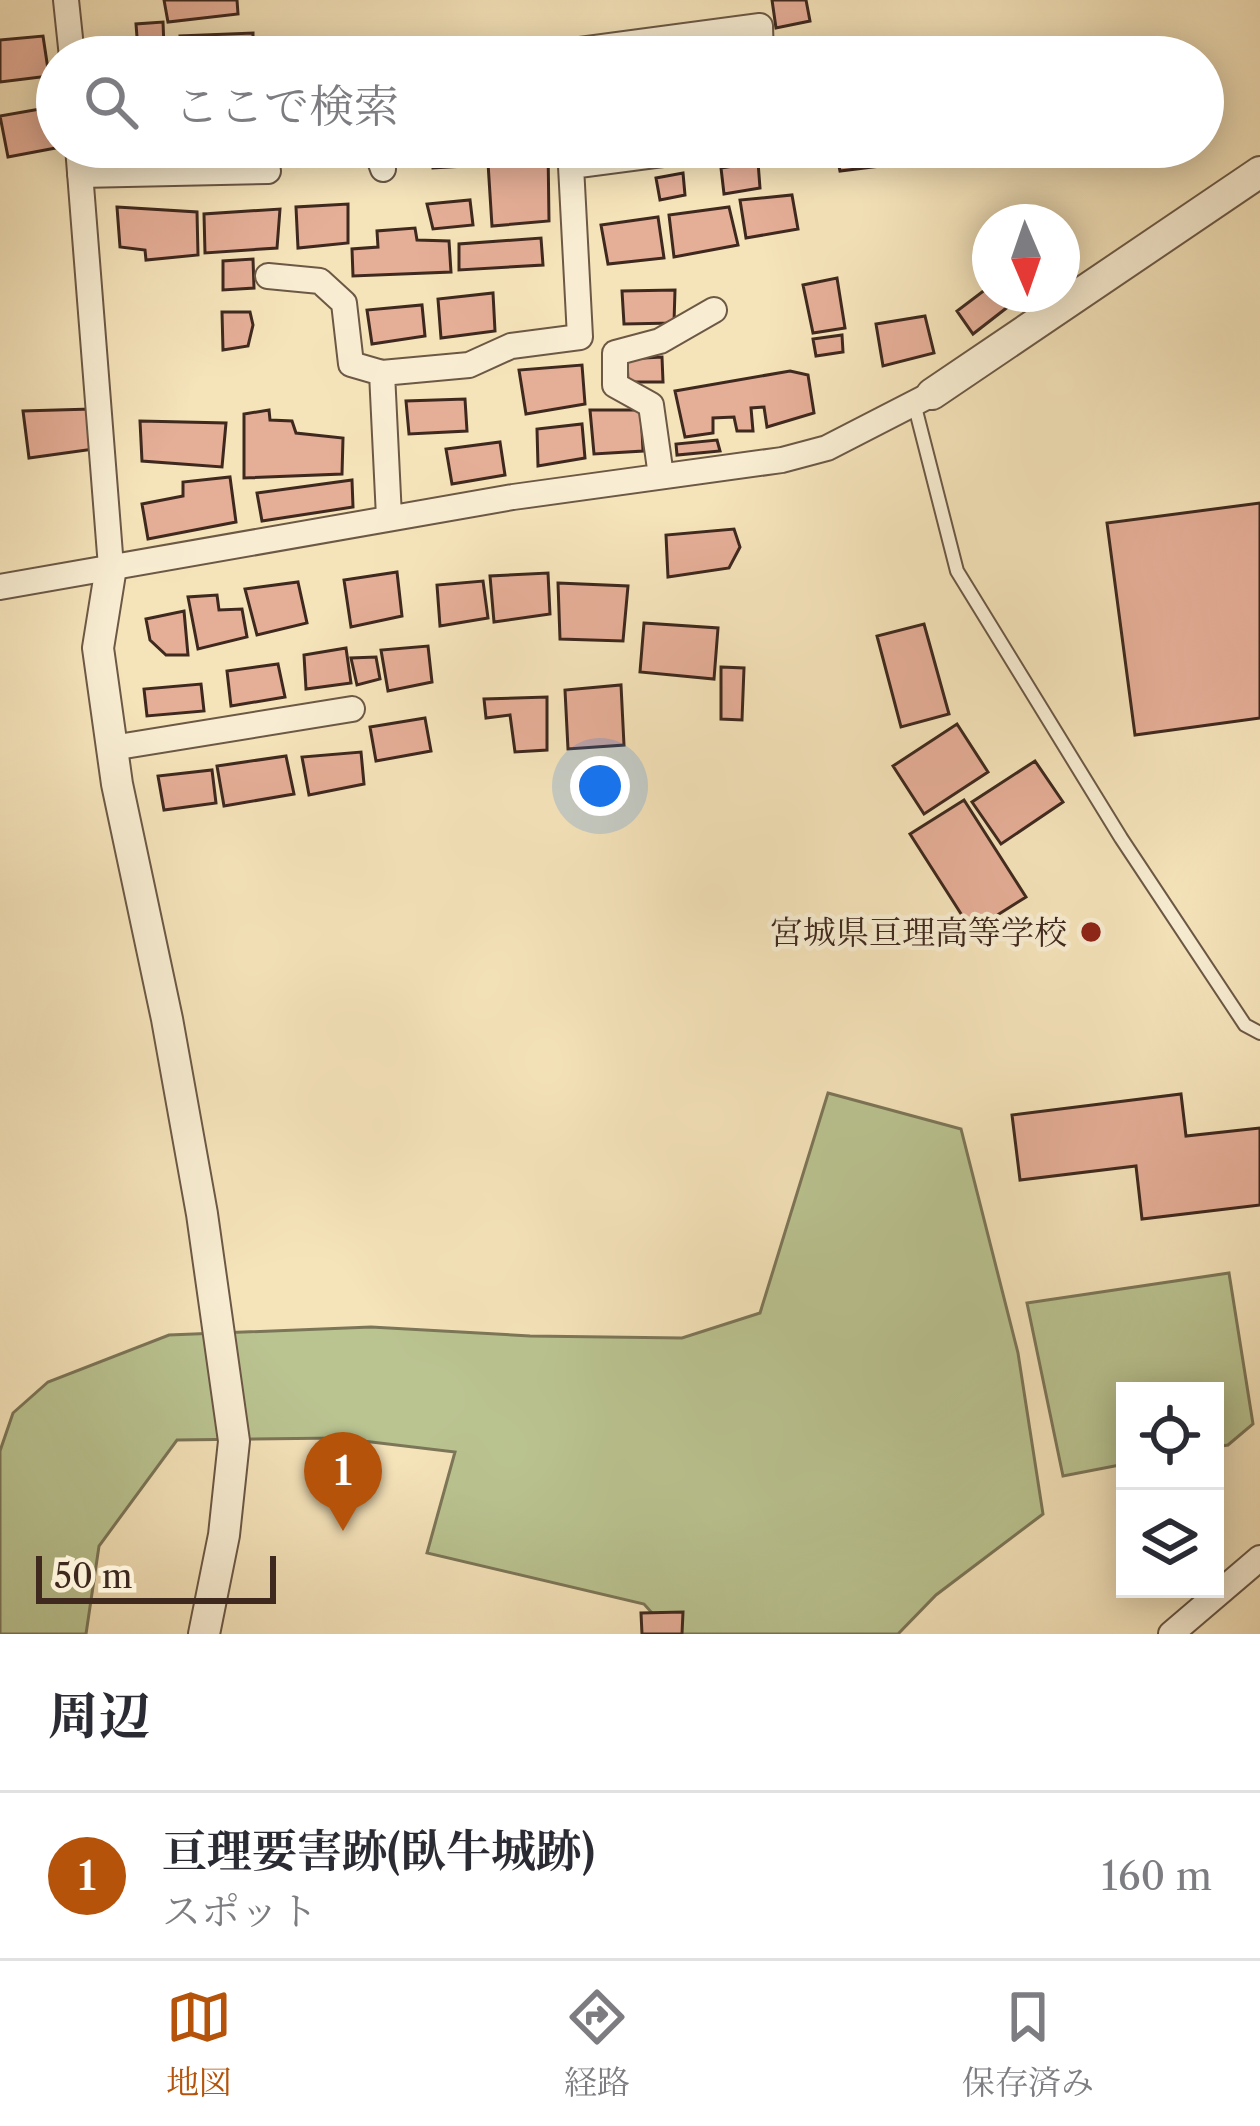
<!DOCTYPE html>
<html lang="ja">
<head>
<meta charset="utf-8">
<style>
  :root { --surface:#fff; --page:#f2f2f3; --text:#2b2b33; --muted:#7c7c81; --line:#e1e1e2; --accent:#b45309 }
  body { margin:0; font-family:"Libre Caslon Text","Noto Serif JP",serif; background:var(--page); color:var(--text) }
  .controls { position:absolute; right:36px; bottom:36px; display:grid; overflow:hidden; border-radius:0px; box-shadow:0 6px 30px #0003 }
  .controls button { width:108px; height:108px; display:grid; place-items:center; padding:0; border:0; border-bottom:3px solid var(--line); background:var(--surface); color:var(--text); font:60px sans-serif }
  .compass { position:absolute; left:972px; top:204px; width:108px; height:108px; border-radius:50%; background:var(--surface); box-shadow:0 6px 30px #0003; rotate:178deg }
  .scale { position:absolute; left:36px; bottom:30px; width:240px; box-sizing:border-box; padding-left:12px; border:6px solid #3f291e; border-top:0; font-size:33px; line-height:42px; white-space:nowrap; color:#3f291e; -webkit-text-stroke:9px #f8edd2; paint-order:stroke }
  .you { position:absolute; left:600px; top:786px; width:42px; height:42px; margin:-30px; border:9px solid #fff; border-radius:50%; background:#1a73e8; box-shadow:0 0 0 18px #1a73e833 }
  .badge { display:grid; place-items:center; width:78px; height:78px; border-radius:50%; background:var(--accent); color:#fff; font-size:39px; font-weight:700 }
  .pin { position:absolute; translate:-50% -99px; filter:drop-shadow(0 3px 6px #0008) }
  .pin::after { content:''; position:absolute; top:63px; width:42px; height:36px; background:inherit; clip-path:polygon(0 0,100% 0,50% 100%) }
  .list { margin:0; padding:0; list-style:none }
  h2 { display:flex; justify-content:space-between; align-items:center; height:156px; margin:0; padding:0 48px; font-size:51px }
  h2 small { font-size:39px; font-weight:400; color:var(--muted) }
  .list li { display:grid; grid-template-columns:78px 1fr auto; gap:36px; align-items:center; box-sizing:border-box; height:168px; padding:0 48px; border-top:3px solid var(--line) }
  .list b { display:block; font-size:45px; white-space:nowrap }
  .list p { margin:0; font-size:39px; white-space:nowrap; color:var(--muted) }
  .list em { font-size:39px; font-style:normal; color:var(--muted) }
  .icon { flex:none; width:66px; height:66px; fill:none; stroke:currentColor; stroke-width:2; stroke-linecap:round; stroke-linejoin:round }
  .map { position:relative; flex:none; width:1260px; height:1634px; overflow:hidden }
  .search { position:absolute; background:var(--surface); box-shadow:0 6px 30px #0003; left:36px; right:36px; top:36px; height:132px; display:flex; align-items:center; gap:30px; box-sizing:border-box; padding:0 42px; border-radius:66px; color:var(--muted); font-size:45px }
  .sheet { height:324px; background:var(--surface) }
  nav { display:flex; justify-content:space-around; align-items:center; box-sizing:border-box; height:168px; border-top:3px solid var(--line); background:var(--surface); font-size:33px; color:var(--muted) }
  nav a { display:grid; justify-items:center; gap:6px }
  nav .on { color:var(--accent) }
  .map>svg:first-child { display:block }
  .green { fill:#bac491; stroke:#7c7658; stroke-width:3 }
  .building { fill:#e5ae97; stroke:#3f291e; stroke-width:3 }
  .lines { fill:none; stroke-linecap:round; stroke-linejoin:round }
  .service-casing { stroke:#6c5845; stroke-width:16 }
  .minor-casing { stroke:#6c5845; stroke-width:28 }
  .tertiary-casing { stroke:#6c5845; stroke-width:34 }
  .service { stroke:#f8edd2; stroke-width:12 }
  .minor { stroke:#f8edd2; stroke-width:24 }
  .tertiary { stroke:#f8edd2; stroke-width:30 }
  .poi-dot { fill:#8f2418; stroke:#f8edd2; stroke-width:4.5 }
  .labels { text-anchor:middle; stroke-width:9; stroke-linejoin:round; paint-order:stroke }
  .poi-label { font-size:33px; fill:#3f291e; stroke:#f8edd2; text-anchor:end }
</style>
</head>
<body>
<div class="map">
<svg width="1260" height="1634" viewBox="0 0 1260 1634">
  <rect width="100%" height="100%" fill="#f5e3ba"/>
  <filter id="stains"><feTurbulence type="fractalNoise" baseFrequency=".00167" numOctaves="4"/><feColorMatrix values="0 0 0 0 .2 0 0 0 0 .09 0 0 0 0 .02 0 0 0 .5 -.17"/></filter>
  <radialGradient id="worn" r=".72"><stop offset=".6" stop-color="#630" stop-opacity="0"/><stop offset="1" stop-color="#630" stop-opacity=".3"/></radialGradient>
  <path class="green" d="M828,1093L961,1129L1018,1353L1043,1514L936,1595L898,1634H671L644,1604L427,1553L455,1452L338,1438L177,1440L99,1546L86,1634H0V1451L13,1413L48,1382L169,1335L371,1327L530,1336L682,1338L760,1313Z
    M1229,1273L1253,1424L1228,1445L1215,1447V1391H1125V1464L1063,1476L1027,1303Z"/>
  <path class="building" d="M164,0H237L238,14L168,22Z
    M772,0H806L810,21L776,28Z
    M163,22L164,47L138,50L136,24Z
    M253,33V57H181L180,36Z
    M43,36L49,76L0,82V40Z
    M57,106V147H61L8,157L0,116Z
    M225,147H282V154L226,156Z
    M298,147H347V155L299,161Z
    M432,147H463L464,166L433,168Z
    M487,147H548L549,221L492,226Z
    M835,147H877L881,166L840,171Z
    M758,162L760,188L724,194L721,168Z
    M683,173L685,195L660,200L656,178Z
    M792,195L798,229L746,238L740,200Z
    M470,200L473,225L433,229L427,204Z
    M348,204V243L298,248L296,207Z
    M117,207L197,212L198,255L146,260L145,250L120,247Z
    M729,207L738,245L674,257L669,215Z
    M280,209L277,248L205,253L204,214Z
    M658,217L664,258L608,264L601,225Z
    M415,228L417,240L449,241L451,272L353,276L352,249L378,247L377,231Z
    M541,238L543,265L459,270V244Z
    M253,259L254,288L223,290V261Z
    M837,278L845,328L813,333L803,285Z
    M990,286V294H1014L1018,299L973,334L957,311Z
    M675,290L674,323L624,324L622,291Z
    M493,293L495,331L441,338L438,299Z
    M422,305L425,336L372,344L367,310Z
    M222,312H250L253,325L248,346L223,350Z
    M925,316L934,353L883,366L876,324Z
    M842,335L843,352L816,356L813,339Z
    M662,357L663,382H628L627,359Z
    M582,365L585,404L526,414L519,370Z
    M790,371L808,375L814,413L767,427L764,407L751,408L753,431H737L734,417L713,418V433L685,437L675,391Z
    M465,399L467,431L409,434L406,401Z
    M91,409L94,449L29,458L23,411Z
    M269,410L270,420L292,421L296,433L343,438L342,474L244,478V414Z
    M590,410H641L643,451L594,454Z
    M140,421L226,423L222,467L142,461Z
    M582,424L585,458L538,466L537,429Z
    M717,440L720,451L677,455L676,444Z
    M500,442L505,475L452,484L446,449Z
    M230,477L236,522L148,539L142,504L183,496V482Z
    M352,480L353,507L262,521L257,493Z
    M1260,503V718L1135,735L1107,523Z
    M734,529L740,547L729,568L668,577L666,535Z
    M397,572L402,616L351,627L344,580Z
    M548,573L550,614L494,622L490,576Z
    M483,581L488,618L440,626L437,585Z
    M298,582L307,623L257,635L245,589Z
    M558,583L628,586L623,641L560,639Z
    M217,595L219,610L242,609L247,637L198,649L188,597Z
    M184,611L188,655H166L150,640L146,619Z
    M644,623L718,628L714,679L640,672Z
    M924,624L949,714L901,727L877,636Z
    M428,646L432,682L388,691L381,650Z
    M346,648L351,683L306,689L304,655Z
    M376,657L380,679L357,685L351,658Z
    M278,664L285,697L231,706L227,671Z
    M721,667L744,668L742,720L721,719Z
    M201,684L204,711L147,716L144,689Z
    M621,685L624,745L568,749L565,690Z
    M547,697V750L515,752L510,715L486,718L484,699Z
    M425,718L431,751L376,761L370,727Z
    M957,724L988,772L924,814L893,766Z
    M361,752L364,784L309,795L302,757Z
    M286,756L294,794L224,806L217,766Z
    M1035,761L1063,802L1001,844L972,802Z
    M212,770L216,803L164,810L158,776Z
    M964,800L1026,897L972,931L910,834Z
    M1181,1094L1186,1136L1260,1128V1205L1142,1219L1136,1166L1020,1180L1012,1115Z
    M683,1612L682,1634H642L641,1613Z"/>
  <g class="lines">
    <g class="service-casing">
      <path id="service" d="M914,403L957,571L1121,838L1245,1025L1260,1033"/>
    </g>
    <g class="minor-casing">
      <path id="minor" d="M66,0L72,57
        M565,57V52L760,26L761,57
        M78,147L111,567
        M375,147L383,169
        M571,166L716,147
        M80,175L268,171
        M268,276L320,281L344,303L351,364L382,373
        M661,476L651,405L615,385V353L660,341L714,310
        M389,517L382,373L469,365L511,346L580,337L570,147
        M0,587L513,497L782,460L827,448L932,394
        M112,748L352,709
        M1171,1634L1260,1558"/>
    </g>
    <g class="tertiary-casing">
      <path id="tertiary" d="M932,394L1260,172
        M111,567L98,648L117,784L167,1019L202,1214L234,1441L224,1535L204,1634"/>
    </g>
    <use href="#service" class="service"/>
    <use href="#minor" class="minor"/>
    <use href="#tertiary" class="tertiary"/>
  </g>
  <circle class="poi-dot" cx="1091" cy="932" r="12"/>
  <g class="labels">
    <g class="poi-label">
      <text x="1067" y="944">宮城県亘理高等学校</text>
    </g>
  </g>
  <rect width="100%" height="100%" filter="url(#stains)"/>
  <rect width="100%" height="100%" fill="url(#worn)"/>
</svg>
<div class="controls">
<button><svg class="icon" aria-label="locate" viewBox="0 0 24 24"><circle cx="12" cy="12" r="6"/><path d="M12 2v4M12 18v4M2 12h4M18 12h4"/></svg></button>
<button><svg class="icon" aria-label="layers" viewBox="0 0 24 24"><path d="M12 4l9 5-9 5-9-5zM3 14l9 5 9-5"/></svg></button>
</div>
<svg class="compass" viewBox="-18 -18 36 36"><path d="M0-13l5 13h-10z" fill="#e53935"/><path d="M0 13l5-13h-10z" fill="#7c7c81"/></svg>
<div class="scale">50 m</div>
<div class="you"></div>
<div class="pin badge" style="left:343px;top:1531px">1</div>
<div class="search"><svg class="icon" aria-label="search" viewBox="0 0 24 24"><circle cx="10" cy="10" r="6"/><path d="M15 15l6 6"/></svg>ここで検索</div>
</div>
<section class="sheet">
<h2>周辺<small></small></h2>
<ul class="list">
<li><span class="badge">1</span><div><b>亘理要害跡(臥牛城跡)</b><p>スポット</p></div><em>160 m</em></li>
</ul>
</section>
<nav>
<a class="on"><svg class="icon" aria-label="map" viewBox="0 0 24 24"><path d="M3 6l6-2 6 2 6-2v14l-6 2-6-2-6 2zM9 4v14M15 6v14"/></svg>地図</a>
<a><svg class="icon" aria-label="directions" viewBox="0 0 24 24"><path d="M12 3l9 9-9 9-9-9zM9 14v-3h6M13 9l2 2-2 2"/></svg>経路</a>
<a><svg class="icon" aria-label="saved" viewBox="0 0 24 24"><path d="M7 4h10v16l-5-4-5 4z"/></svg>保存済み</a>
</nav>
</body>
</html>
